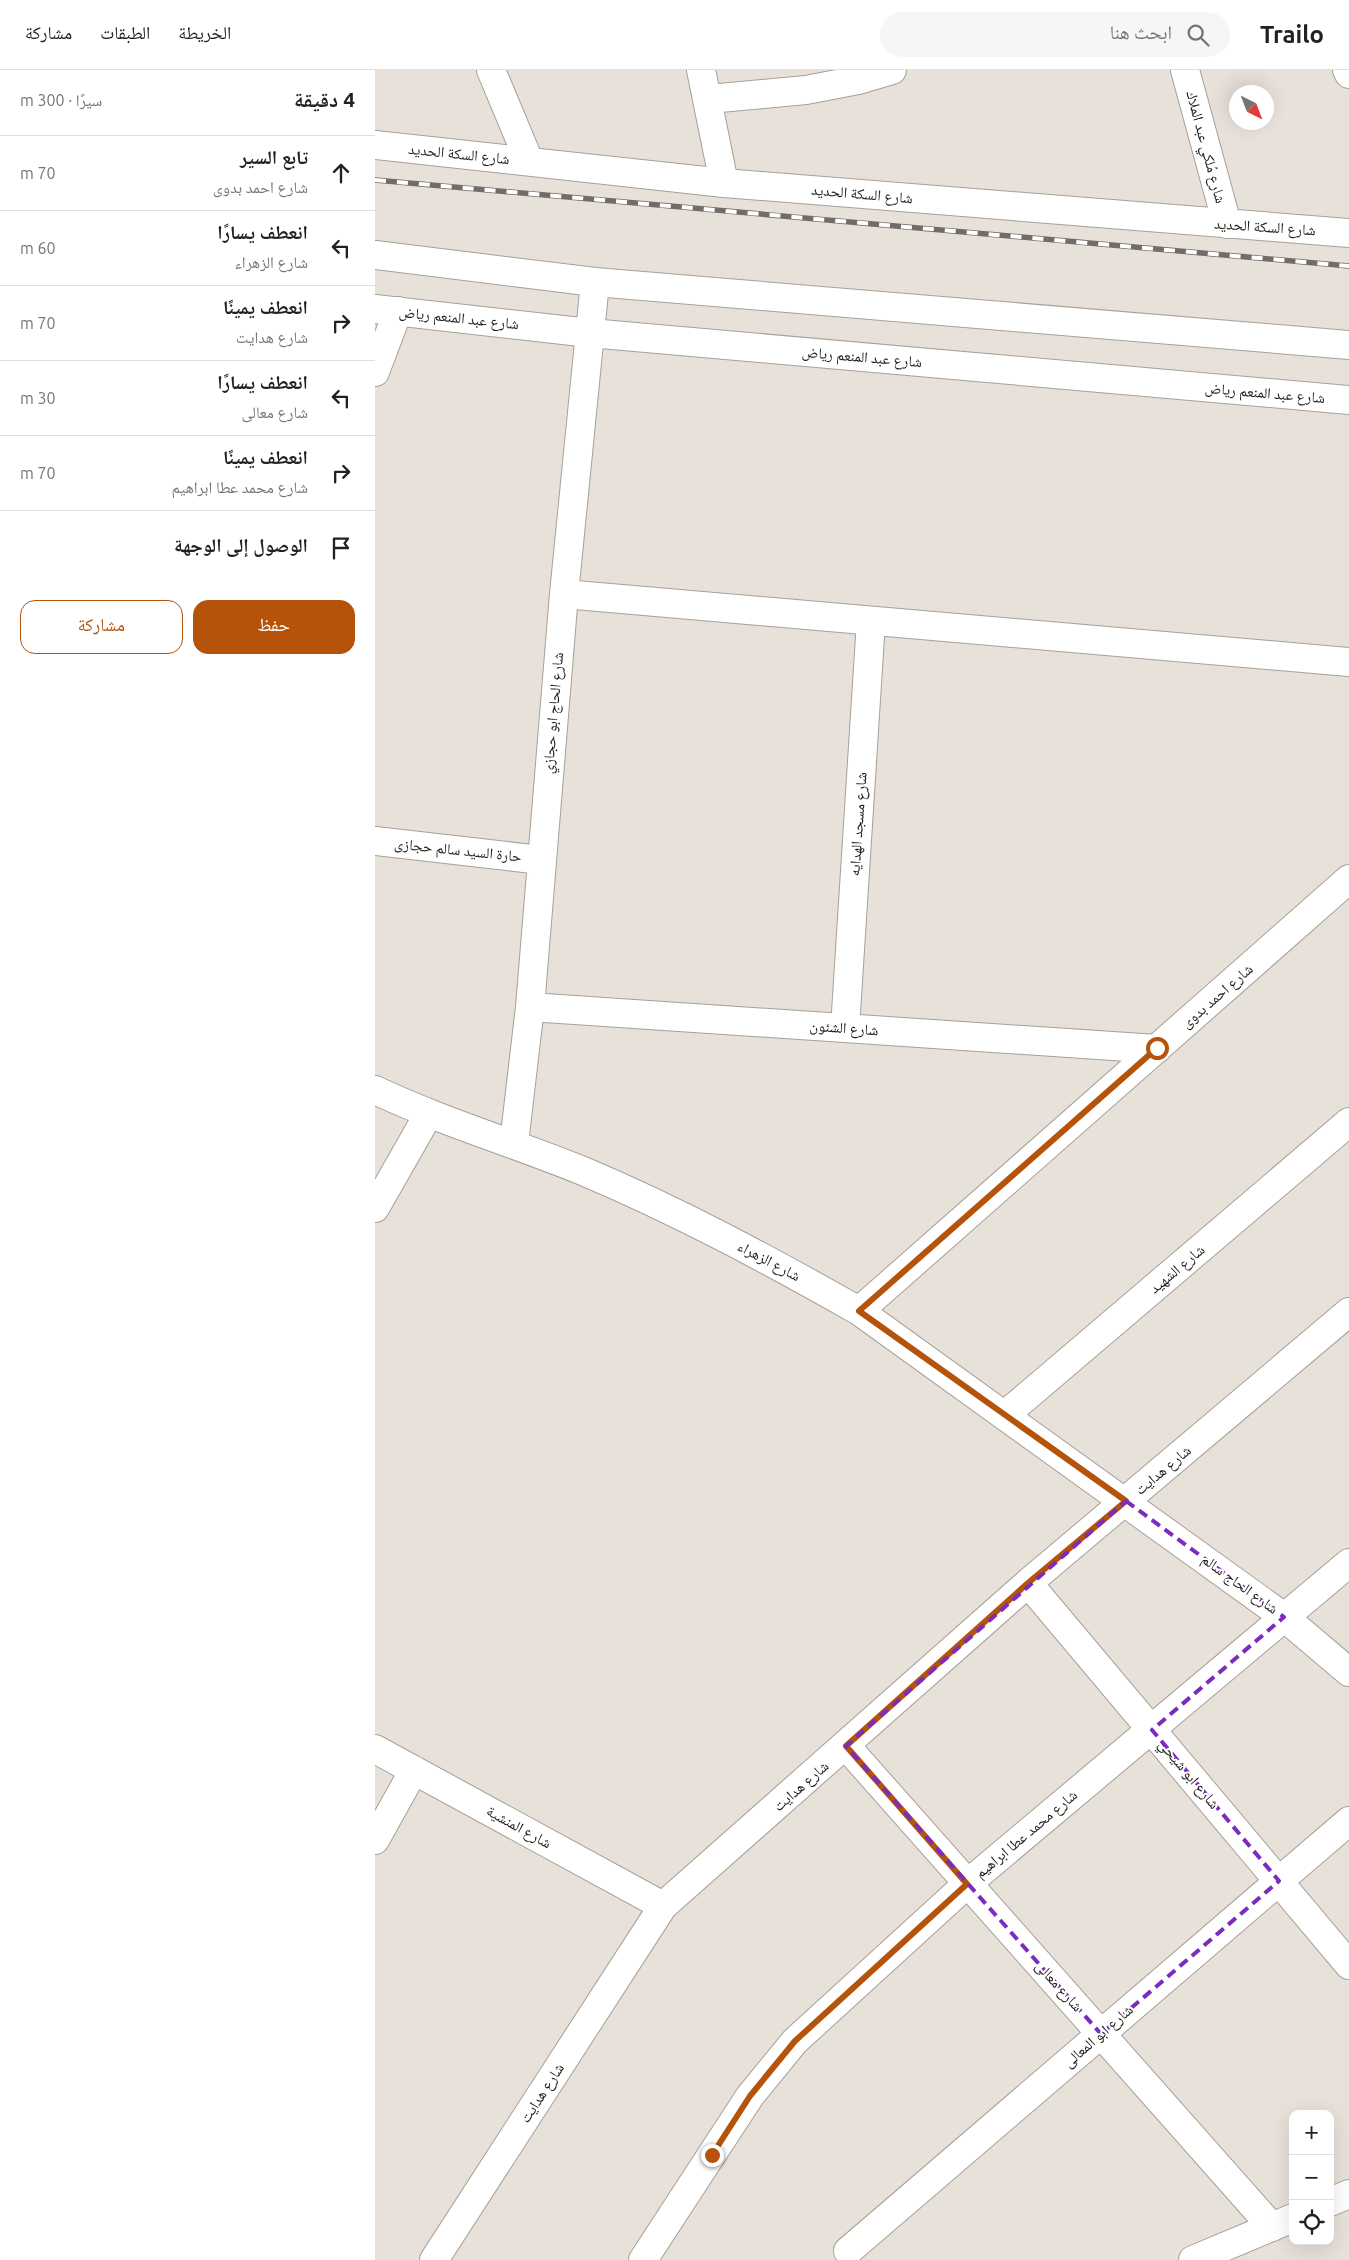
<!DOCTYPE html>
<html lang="ar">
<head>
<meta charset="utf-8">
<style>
  :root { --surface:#fff; --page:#f6f6f6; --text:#202124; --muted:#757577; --line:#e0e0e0; --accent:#b45309 }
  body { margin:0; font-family:Ubuntu,"Noto Naskh Arabic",sans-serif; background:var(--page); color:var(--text); direction:rtl }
  .controls { position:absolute; right:15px; bottom:15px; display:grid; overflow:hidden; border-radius:10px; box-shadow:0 5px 20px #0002 }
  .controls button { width:45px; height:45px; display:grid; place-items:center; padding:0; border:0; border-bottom:1px solid var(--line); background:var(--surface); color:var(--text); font:25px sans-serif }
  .compass { position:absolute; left:854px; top:15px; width:45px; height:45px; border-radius:50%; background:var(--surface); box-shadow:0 5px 20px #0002; rotate:138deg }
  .stop { position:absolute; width:15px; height:15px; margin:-11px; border:4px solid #b45309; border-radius:50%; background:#fff }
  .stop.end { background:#b45309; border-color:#fff; box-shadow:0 1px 5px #0008 }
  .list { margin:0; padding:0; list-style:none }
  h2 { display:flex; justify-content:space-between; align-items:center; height:65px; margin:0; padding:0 20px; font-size:21px }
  h2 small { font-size:16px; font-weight:400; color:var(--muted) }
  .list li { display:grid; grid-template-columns:32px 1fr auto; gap:15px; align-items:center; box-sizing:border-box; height:75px; padding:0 20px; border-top:1px solid var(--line) }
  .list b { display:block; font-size:19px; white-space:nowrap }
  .list p { margin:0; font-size:16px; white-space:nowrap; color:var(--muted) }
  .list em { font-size:16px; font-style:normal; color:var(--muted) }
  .actions { display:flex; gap:10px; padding:15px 20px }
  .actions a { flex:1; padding:11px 0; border:1px solid var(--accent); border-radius:15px; text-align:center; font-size:18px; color:var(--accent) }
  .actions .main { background:var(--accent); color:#fff }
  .icon { flex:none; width:28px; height:28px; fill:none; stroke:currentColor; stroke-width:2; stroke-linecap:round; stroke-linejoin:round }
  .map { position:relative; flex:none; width:974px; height:2190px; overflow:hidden; direction:ltr }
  header { display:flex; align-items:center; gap:30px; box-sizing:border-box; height:70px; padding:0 25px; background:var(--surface); border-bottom:1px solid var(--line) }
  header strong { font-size:24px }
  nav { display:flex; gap:28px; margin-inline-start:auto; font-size:18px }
  .search { width:350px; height:45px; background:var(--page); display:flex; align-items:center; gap:12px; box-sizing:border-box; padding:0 18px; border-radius:28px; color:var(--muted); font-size:19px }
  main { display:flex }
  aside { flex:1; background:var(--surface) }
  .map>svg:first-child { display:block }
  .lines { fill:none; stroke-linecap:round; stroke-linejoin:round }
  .street-casing { stroke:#a6a098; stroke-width:30 }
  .secondary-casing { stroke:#a6a098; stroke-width:30 }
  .primary-casing { stroke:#a6a098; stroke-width:30 }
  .street { stroke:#fff; stroke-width:28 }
  .secondary { stroke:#fff; stroke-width:28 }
  .primary { stroke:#fff; stroke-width:28 }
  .rail-casing { stroke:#716c67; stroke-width:5.5 }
  .rail { stroke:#fff; stroke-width:4; stroke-dasharray:11; stroke-linecap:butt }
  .route { stroke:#b45309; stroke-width:6 }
  .marked { fill:none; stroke:#7b2cbf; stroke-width:4; stroke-dasharray:10 6; stroke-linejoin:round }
  .labels { text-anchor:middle; stroke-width:4; stroke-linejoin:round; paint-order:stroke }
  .street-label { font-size:15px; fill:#1f1c19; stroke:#fff }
</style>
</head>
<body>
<header>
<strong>Trailo</strong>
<div class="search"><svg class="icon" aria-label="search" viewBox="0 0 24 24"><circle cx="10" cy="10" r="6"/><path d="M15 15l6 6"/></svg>ابحث هنا</div>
<nav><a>الخريطة</a><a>الطبقات</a><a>مشاركة</a></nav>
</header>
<main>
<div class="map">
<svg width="974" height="2190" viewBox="0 0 974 2190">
  <rect width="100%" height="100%" fill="#e8e1d9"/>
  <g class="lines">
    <g class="street-casing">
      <path id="street" d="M116,0L154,91
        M326,0L349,113
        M810,0L852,154
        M972,0L974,4
        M334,29L431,20L483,10L517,0
        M0,75L349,113L974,163
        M0,302L23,241
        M189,524L974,592
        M0,771L166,790
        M155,937L782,979
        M470,958L496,551
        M0,1020C68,1052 139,1073 208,1101C303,1141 394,1190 484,1241L909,1547L974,1602
        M139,1073L155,937L189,524L220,212
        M0,1138L53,1045
        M484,1241L974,809
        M630,1345L974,1052
        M653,1513L974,1895
        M471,1676L897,2157
        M0,1679L288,1836
        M0,1770L39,1700
        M473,2181L974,1751
        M59,2190L288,1836L653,1513L974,1242
        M268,2190L375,2026L420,1971L592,1814L974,1493"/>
    </g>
    <g class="secondary-casing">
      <path id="secondary" d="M0,185L220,212L974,275
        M0,239L215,263L974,330"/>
    </g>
    <g class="primary-casing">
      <path id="primary" d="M955,2132L974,2124
        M818,2190L918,2148"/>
    </g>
    <use href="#street" class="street"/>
    <use href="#secondary" class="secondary"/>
    <use href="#primary" class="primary"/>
    <g class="rail-casing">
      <path id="rail" d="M0,110L974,196"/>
    </g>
    <use href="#rail" class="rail"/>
  </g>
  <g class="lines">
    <path class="route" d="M337,2085L375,2026L420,1971L592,1814L471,1676L653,1513L751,1431L484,1241L782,978"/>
  </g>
  <path class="marked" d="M751,1431L909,1547L777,1660L904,1811L726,1964L471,1676Z"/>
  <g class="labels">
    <g class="street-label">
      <text transform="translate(831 77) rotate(75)" y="5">شارع مُلكي عبد الملاك</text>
      <text transform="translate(84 84) rotate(6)" y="5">شارع السكة الحديد</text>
      <text transform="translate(487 124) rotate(5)" y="5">شارع السكة الحديد</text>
      <text transform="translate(890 157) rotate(4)" y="5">شارع السكة الحديد</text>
      <text transform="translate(84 248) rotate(6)" y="5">شارع عبد المنعم رياض</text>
      <text transform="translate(487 287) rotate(5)" y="5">شارع عبد المنعم رياض</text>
      <text transform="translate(890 323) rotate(5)" y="5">شارع عبد المنعم رياض</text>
      <text transform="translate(178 643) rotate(-85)" y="5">شارع الحاج ابو حجازي</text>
      <text transform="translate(483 754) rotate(-86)" y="5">شارع مسجد الهدايه</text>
      <text transform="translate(83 780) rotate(6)" y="5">حارة السيد سالم حجازى</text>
      <text transform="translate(842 926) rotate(-41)" y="5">شارع احمد بدوى</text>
      <text transform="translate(469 958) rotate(4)" y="5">شارع الشئون</text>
      <text transform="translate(394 1191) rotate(28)" y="5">شارع الزهراء</text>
      <text transform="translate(802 1199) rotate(-40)" y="5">شارع الشهيد</text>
      <text transform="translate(788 1400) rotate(-40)" y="5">شارع هدايت</text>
      <text transform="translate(865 1514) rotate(36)" y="5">شارع الحاج سالم</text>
      <text transform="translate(814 1704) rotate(50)" y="5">شارع ابو شيحي</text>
      <text transform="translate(426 1716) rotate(-41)" y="5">شارع هدايت</text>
      <text transform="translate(144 1757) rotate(29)" y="5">شارع المنشية</text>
      <text transform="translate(651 1764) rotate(-40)" y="5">شارع محمد عطا ابراهيم</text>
      <text transform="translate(684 1916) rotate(48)" y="5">شارع معالى</text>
      <text transform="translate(723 1966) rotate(-41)" y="5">شارع ابو المعالى</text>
      <text transform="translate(167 2023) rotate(-57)" y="5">شارع هدايت</text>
    </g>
  </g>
</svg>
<div class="controls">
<button>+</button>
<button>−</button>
<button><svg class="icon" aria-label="locate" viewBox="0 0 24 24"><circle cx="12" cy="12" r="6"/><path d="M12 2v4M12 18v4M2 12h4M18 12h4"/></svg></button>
</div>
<svg class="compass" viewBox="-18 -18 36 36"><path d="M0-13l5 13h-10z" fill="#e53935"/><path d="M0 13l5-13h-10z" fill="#757577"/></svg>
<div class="stop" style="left:782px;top:978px"></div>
<div class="stop end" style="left:337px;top:2085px"></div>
</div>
<aside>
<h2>4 دقيقة<small>سيرًا · 300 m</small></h2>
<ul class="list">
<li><svg class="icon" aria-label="ahead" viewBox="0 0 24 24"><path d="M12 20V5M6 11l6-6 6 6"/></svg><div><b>تابع السير</b><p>شارع احمد بدوى</p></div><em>70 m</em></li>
<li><svg class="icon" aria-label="left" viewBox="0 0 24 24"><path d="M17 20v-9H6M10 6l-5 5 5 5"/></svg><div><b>انعطف يسارًا</b><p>شارع الزهراء</p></div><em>60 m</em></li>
<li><svg class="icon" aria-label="right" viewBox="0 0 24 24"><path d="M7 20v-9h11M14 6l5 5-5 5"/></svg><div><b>انعطف يمينًا</b><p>شارع هدايت</p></div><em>70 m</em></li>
<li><svg class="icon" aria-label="left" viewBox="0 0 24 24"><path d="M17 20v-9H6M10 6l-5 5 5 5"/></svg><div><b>انعطف يسارًا</b><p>شارع معالى</p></div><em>30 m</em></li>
<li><svg class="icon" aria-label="right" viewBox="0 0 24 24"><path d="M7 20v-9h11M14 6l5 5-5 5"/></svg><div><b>انعطف يمينًا</b><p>شارع محمد عطا ابراهيم</p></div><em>70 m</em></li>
<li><svg class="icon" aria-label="arrive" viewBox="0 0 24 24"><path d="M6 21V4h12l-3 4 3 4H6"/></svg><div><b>الوصول إلى الوجهة</b></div></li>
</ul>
<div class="actions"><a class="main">حفظ</a><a>مشاركة</a></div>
</aside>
</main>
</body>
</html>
